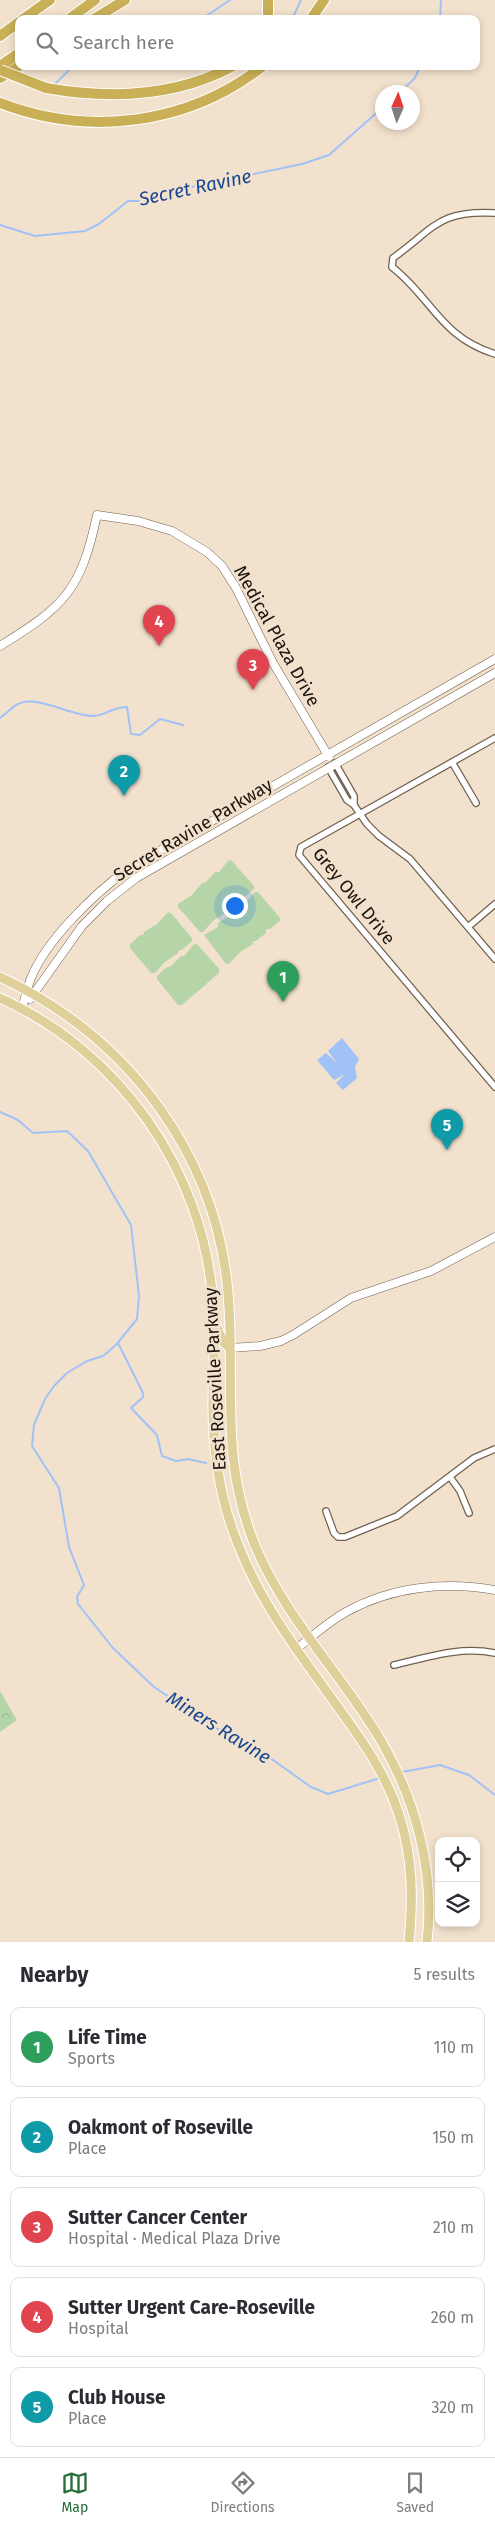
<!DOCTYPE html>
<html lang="en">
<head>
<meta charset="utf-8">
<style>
  :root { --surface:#fff; --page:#f7f7f7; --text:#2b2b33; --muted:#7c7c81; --line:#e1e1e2; --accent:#266d39 }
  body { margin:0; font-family:"Fira Sans",sans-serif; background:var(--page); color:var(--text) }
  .controls { position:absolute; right:15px; bottom:15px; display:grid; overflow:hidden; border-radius:10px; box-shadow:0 2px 8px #0003 }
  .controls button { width:45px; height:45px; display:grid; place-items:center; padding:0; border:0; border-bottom:1px solid var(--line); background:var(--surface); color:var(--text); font:25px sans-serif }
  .compass { position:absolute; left:375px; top:85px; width:45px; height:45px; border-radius:50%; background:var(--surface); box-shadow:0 2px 8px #0003; rotate:3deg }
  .you { position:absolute; left:234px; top:905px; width:18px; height:18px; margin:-12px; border:4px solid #fff; border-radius:50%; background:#1a73e8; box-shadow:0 0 0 8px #1a73e833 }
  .badge { display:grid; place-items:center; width:32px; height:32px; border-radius:50%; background:var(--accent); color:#fff; font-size:16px; font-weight:700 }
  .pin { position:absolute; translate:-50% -41px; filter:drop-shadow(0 1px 2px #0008) }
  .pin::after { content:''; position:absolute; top:26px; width:18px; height:15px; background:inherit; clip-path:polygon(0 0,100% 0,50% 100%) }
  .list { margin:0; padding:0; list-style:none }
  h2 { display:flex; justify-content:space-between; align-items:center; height:65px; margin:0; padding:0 20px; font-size:21px }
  h2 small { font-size:16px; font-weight:400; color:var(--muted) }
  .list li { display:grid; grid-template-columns:32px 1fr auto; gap:15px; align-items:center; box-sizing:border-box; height:80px; margin:0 10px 10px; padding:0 10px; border:1px solid var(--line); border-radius:10px }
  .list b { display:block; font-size:19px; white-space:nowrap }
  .list p { margin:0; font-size:16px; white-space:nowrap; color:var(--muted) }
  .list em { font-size:16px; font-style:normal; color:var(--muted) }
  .icon { flex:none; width:28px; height:28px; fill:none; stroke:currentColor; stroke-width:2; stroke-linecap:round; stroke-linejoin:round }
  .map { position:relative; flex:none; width:495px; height:1942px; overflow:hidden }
  .search { position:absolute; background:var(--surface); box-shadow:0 2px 8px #0003; left:15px; right:15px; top:15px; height:55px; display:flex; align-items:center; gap:12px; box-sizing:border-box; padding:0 18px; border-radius:10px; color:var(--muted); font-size:19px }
  .sheet { height:515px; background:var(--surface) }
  nav { display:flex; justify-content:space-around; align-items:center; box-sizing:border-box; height:70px; border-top:1px solid var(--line); background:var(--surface); font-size:14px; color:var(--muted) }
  nav a { display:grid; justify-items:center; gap:2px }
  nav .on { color:var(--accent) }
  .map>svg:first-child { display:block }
  .green { fill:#b5d5a9 }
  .park { fill:url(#park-crowns) }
  .water { fill:#a1c2f7 }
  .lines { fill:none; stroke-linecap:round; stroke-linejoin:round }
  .stream { stroke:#a1c2f7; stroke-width:2 }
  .street-casing { stroke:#706150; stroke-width:8 }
  .secondary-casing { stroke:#706150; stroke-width:9 }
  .primary-casing { stroke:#fff; stroke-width:11 }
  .highway-casing { stroke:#fff; stroke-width:12 }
  .street { stroke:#fff; stroke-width:5.5 }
  .secondary { stroke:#fff; stroke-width:8 }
  .primary { stroke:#dfd09a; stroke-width:9 }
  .highway { stroke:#c9b057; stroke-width:10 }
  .highway-bridge-casing { stroke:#fff; stroke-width:12; stroke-linecap:butt }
  .highway-bridge { stroke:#c9b057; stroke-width:10 }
  .labels { text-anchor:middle; stroke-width:5; stroke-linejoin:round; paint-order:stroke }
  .street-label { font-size:18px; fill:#1b150e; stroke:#f2e1cd }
  .water-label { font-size:19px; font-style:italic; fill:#184792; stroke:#f2e1cd }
</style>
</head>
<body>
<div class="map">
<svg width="495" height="1942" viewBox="0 0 495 1942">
  <defs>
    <pattern id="park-crowns" width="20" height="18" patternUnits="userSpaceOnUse" patternTransform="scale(1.25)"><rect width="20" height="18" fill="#b5d5a9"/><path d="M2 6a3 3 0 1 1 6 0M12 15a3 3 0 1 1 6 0" fill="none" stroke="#9bb690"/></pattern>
  </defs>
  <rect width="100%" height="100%" fill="#f2e1cd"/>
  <path class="green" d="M229,860L232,861L254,886V889L243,898H240V901L227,909V912L214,920L203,932H200L178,907V904L192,895L202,883H205L215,872H219Z
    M255,892H258L280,918V921L270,929H266V933L256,941H253V944L240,952L229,964H226L204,935L218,927V923L231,915V912L244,904Z
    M168,912L171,913L192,938V941L182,950H179L178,953L165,962L155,973H151L130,948V944L140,935H143L144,932L157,924Z
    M194,944H197L219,969V973L182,1005H178L157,979V976L167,967H170L181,956H184Z"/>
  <path class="park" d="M0,1691L17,1720L0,1732Z"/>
  <path class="water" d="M342,1038L359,1059L355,1067L357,1078L343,1090L336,1083L345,1074L334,1080L317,1060L326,1053L337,1063L328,1051Z"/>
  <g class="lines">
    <path class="stream" d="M202,19L230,0
      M292,19L301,0
      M440,19L441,0
      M55,84L73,66
      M400,92L415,78L420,66
      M0,225L35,236L85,231L99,224L128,201H147L162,193L302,164L329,155L382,108
      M0,718C6,714 12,707 18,704C36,694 73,717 94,716C106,715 112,707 127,707L131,734L140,735L160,719L183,725
      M0,1112L18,1120L33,1133L67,1131L88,1151L131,1225L139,1296L137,1319L116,1345L103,1356L87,1361L67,1373L54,1386L45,1399L34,1425L32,1446L59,1488L69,1547L84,1585L77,1597L78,1604L113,1648L154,1687L214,1727L259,1750L311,1787L328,1794L380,1778
      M118,1343L143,1393V1397L131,1408L157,1435L162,1456L176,1461L188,1459L206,1463
      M402,1772L440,1765L469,1775L495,1795"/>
    <g class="street-casing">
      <path id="street" d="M495,213C438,210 435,228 393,258L392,267C432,298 440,337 495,354
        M495,738L301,847L299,855L495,1087
        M452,762L476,803
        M335,763L354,796V805
        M328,767L347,800L354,805L367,824L379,836L410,859L495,959
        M468,927L495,904
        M450,1477L460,1491L469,1513
        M326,1511L334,1533L338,1537H345L397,1516L474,1458L495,1449
        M394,1665C428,1657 460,1646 495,1653"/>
    </g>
    <g class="secondary-casing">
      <path id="secondary" d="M0,646C65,606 81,590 97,515L138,521L172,531L207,552L222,566L236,588L273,663L329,757
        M30,999L82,926L107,901L136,878L495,673
        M22,1008C25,999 27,988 31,978C47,939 94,894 128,869L495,659
        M230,1348L260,1346L281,1341L293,1335L351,1298L431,1271L495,1237
        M296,1649C313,1636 328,1622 346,1612C391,1587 444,1581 495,1590"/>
    </g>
    <g class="primary-casing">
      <path id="primary" d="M0,977C131,1038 222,1161 229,1307C234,1393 221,1459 254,1543C284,1617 340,1672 380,1739C416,1800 435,1871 427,1942
        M0,998C120,1052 204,1171 213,1303C216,1337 213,1372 213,1406C213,1453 220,1500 238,1544C259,1599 293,1645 327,1692C356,1732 386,1771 400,1818C413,1859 413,1900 409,1942
        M216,1325L223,1342L230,1348"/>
    </g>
    <g class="highway-casing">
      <path id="highway" d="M268,0V19
        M23,19L50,0
        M69,19L95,0
        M94,19L125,0
        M311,19L324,0
        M0,36L19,22
        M0,66L19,53
        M0,78L19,66
        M46,88C109,99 174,98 233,66
        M0,103C88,137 188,125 263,66"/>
    </g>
    <use href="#street" class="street"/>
    <use href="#secondary" class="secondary"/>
    <use href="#primary" class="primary"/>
    <use href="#highway" class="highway"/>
    <g class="highway-bridge-casing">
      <path id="highway-bridge" d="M0,70L46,88"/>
    </g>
    <use href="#highway-bridge" class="highway-bridge"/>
  </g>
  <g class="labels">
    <g class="street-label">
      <text transform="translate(277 636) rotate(61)" y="6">Medical Plaza Drive</text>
      <text transform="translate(193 830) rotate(-31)" y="6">Secret Ravine Parkway</text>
      <text transform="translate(354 896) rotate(51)" y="6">Grey Owl Drive</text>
      <text transform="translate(215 1379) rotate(-93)" y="6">East Roseville Parkway</text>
    </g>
    <g class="water-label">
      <text transform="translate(195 187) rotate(-12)" y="7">Secret Ravine</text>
      <text transform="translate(219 1727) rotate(32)" y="7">Miners Ravine</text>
    </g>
  </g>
</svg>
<div class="controls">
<button><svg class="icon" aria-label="locate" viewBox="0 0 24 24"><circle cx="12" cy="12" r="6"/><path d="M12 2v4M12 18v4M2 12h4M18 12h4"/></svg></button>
<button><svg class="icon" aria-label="layers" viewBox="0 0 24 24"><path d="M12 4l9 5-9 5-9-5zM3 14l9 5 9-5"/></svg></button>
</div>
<svg class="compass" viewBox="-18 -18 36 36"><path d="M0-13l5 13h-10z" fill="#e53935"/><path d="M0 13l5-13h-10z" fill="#7c7c81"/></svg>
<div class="you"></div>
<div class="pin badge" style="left:283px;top:1002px;background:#2e9e5b">1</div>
<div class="pin badge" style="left:124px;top:796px;background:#0f9aa8">2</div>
<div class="pin badge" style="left:253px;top:690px;background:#e0444e">3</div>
<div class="pin badge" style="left:159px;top:646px;background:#e0444e">4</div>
<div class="pin badge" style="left:447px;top:1150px;background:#0f9aa8">5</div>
<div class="search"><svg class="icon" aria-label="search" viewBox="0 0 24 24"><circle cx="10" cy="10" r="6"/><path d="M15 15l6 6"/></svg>Search here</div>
</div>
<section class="sheet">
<h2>Nearby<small>5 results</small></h2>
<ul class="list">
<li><span class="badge" style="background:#2e9e5b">1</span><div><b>Life Time</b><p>Sports</p></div><em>110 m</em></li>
<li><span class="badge" style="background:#0f9aa8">2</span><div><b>Oakmont of Roseville</b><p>Place</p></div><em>150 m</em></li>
<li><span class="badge" style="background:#e0444e">3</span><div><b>Sutter Cancer Center</b><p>Hospital · Medical Plaza Drive</p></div><em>210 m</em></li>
<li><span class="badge" style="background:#e0444e">4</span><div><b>Sutter Urgent Care-Roseville</b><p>Hospital</p></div><em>260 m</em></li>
<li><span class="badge" style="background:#0f9aa8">5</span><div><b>Club House</b><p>Place</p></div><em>320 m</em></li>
</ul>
</section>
<nav>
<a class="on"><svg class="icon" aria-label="map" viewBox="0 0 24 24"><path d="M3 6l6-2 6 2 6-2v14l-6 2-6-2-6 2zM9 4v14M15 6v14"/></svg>Map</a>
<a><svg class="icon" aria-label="directions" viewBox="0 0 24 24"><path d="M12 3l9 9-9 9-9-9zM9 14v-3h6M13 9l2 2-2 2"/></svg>Directions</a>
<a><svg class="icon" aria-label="saved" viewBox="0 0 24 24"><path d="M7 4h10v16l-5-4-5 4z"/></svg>Saved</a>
</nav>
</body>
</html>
